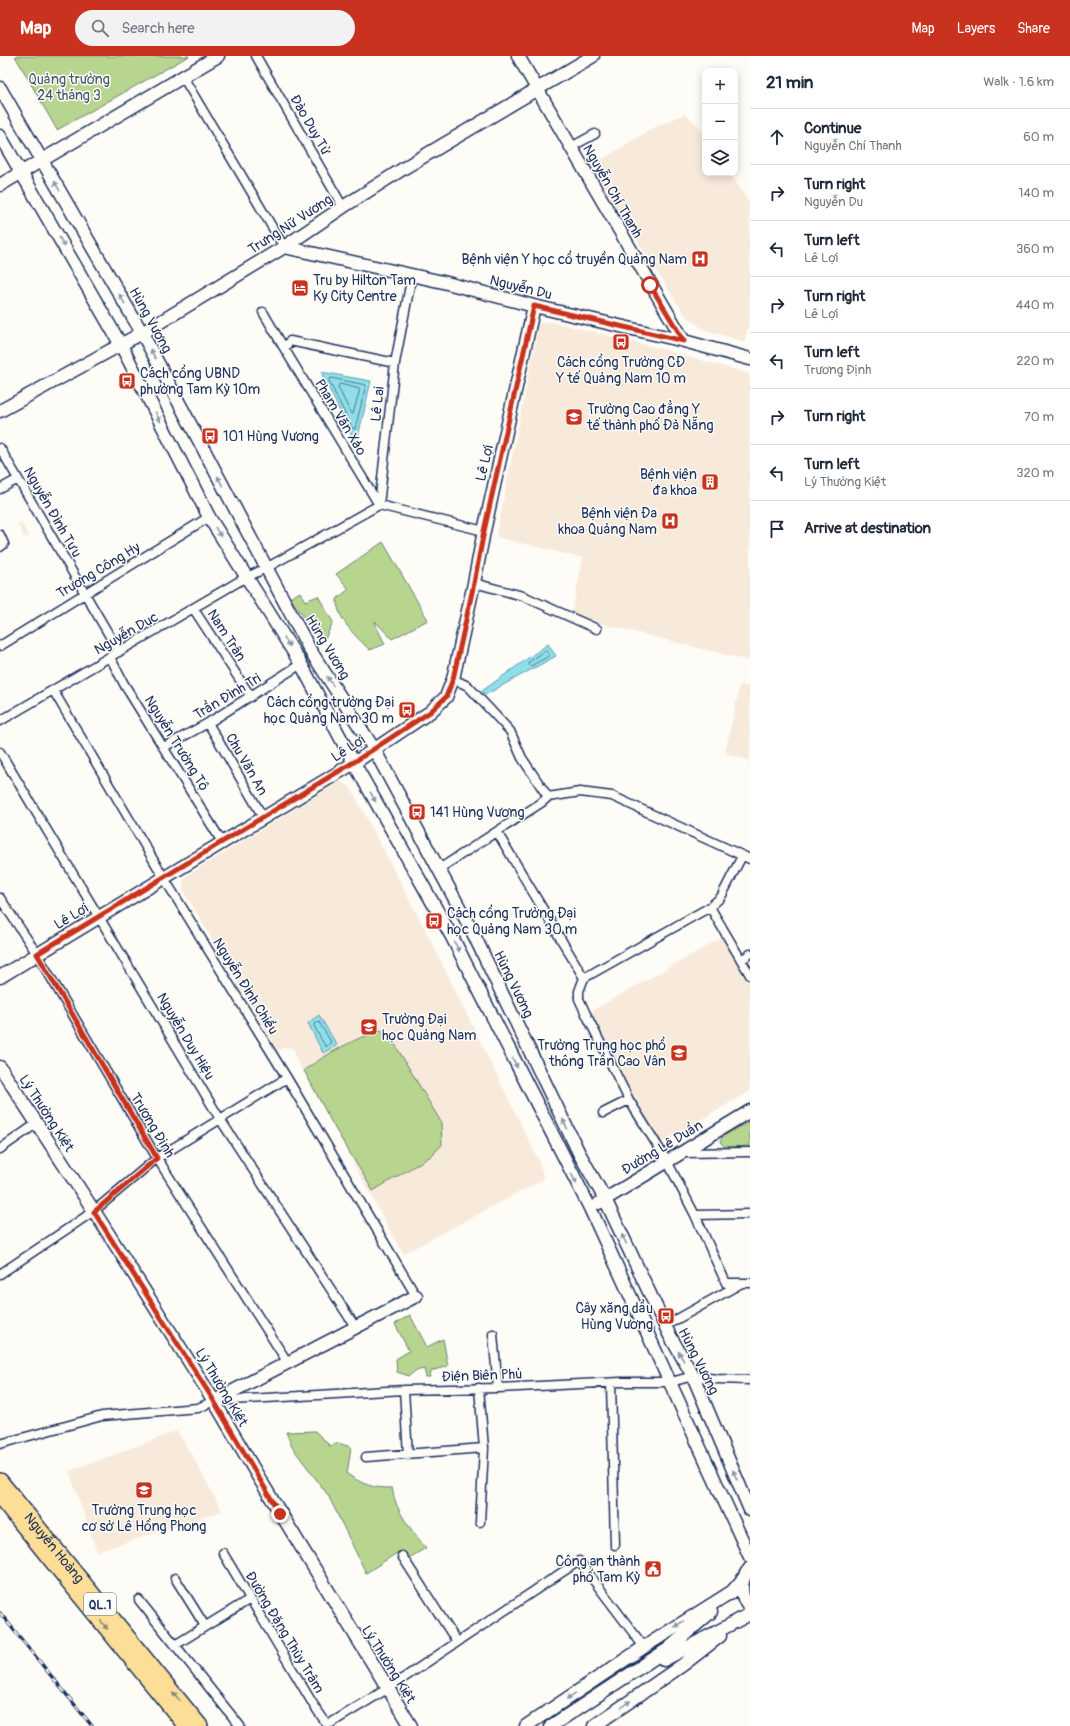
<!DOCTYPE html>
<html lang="en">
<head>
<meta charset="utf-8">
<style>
  :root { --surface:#fff; --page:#f2f2f3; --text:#1f2937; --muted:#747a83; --line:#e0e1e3; --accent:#c8321e }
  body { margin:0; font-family:Pangolin,sans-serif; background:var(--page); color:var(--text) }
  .controls { position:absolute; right:12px; top:12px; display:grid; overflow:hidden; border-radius:8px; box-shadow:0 2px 10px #0003 }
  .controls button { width:36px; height:36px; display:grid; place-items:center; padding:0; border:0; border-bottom:1px solid var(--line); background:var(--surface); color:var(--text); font:20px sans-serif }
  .stop { position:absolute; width:12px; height:12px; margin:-9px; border:3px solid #c8321e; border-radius:50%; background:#fff }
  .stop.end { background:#c8321e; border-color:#fff; box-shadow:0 1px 4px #0008 }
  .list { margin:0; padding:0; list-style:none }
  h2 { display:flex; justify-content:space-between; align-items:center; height:52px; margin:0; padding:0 16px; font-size:17px }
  h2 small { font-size:13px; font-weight:400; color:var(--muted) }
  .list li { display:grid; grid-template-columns:26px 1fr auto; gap:12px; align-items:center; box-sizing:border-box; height:56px; padding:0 16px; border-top:1px solid var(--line) }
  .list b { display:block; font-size:15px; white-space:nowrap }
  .list p { margin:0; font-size:13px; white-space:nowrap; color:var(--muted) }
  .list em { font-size:13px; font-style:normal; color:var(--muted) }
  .icon { flex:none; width:22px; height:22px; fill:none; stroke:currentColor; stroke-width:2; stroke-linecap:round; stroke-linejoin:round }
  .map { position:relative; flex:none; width:750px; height:1670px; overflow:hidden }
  header { display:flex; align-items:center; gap:24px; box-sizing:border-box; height:56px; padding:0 20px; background:var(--accent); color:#fff }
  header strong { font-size:19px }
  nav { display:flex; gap:22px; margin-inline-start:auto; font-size:14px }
  .search { width:280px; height:36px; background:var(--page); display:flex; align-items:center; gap:10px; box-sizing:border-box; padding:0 14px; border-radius:22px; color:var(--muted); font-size:15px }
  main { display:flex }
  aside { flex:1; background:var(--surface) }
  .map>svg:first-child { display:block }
  .built { fill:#f8eadb }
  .green { fill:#b7d58e; stroke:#698276 }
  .water { fill:#8edfe8; stroke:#6099b1 }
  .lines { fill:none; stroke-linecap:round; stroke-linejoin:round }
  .shore { stroke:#497595; stroke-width:1 }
  .street-casing { stroke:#1b2f5e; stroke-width:11 }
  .secondary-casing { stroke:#1b2f5e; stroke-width:15 }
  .highway-casing { stroke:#1b2f5e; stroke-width:18 }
  .street { stroke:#fdfcf7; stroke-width:8 }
  .secondary { stroke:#fdfcf7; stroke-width:12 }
  .highway { stroke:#fcde96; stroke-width:15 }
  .rail-casing { stroke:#1b2f5e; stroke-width:3.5 }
  .rail { stroke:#fdfcf7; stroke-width:2; stroke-dasharray:6; stroke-linecap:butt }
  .oneway { fill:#8c96aa }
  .oneway2 { fill:#8c867a }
  .route { stroke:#c8321e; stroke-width:5 }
  .labels { text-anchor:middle; stroke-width:3; stroke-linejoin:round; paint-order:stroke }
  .shield { fill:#fdfcf7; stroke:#5f6c8c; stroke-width:1 }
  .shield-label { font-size:13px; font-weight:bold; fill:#1b2f5e }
  .park-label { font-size:14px; fill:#42586a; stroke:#fdfcf7 }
  .street-label { font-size:14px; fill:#1b2f5e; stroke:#fdfcf7 }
  .poi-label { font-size:14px; fill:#1b2f5e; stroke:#fdfcf7; text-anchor:end }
</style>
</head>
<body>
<header>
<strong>Map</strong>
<div class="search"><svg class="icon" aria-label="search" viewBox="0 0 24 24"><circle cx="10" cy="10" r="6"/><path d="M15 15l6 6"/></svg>Search here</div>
<nav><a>Map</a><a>Layers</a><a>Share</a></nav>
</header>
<main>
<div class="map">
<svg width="750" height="1670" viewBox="0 0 750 1670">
  <rect width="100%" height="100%" fill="#fdfcf7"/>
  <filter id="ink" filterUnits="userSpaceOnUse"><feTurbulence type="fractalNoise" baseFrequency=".025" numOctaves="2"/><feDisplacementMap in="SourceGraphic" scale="8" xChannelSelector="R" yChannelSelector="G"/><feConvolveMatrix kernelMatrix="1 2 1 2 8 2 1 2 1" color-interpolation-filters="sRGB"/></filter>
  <g filter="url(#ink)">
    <path class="built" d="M684,58L698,69L705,80V117H730L750,148V265L744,286L703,273L685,259L590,111L651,73Z
      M548,265L651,290L750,318V605L571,560L583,502L496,481L539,267Z
      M21,466L29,480L25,482L17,468Z
      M740,629L750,631V705L725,697Z
      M340,725L351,732L431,885L539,1105L544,1123L403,1198L296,1003L295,996L293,993L286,991L278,995L183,834V826L186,820Z
      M723,881L750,927V1035L661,1087L586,958Z
      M177,1375L192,1399L222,1455L97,1496L69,1415Z"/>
    <path class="green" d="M15,0H189L57,74Z
      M383,486L428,564L392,583L375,565L377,572L385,588L370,594C357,582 336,562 337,543L349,533L336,518Z
      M300,536L305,545L318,540L333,566L323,587L290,542Z
      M381,974L390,980L441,1066L442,1089L431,1100L373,1135L333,1069L304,1014C329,997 353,983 381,974Z
      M750,1065V1090L725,1091L720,1086L723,1080Z
      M410,1259L427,1291L443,1283L448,1310L431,1315L430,1321H426L424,1313L415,1315L409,1320L397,1316L396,1303L409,1295L395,1268Z
      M315,1375L330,1390L338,1387L351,1391L347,1418C364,1429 372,1432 392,1432C396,1457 411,1473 426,1492L407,1503L400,1495L366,1517L328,1439L292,1391L286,1376Z"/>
    <path class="water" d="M321,316L371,325L356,389Z
      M548,588L556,600L485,639L482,635Z
      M319,959L337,989L323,997L308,967Z"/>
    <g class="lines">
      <path class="shore" d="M331,322L366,329L355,373L352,372L329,325Z
        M340,328L360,333L353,358H351L338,331Z
        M546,595L549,597V600L531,610L528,609V607Z
        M317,966H319L331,986L327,990H325L314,970Z"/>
      <g class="street-casing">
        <path id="street" d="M256,0L343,151
          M183,21L284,191
          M571,91L595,78
          M263,256L284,292
          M395,307L290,285L284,292L379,449L484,475
          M0,392L119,596
          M0,433L18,423
          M0,479L4,488L0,491
          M474,527L523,540L597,573
          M193,552L251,641
          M0,590L209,461
          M110,601L124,628L222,786
          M453,623L468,630L510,675L522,702L548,741
          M53,634L164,822L287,1022L416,1240
          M0,665L243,523L266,512L379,449L395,307L412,219
          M208,667L263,761
          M164,691L208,667L301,608
          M0,696L220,1063L356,1272
          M548,741L580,736L612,740L750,803
          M497,776L584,922
          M439,813L541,747L548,741
          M0,842L37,898L157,1102L288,1307
          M710,851L750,919
          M741,904L750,898
          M584,922L579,935V943L586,958L629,1044L667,1105L695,1159L750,1158
          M584,922L710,851L721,841L742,800
          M603,1057L629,1044
          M0,1093L36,1068
          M683,1097L750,1096
          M695,1159L726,1227H750
          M0,1218L94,1155L157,1102L287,1022
          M665,1270L740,1228
          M493,1278L498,1332
          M611,1327L615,1489
          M479,1332L484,1392L480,1466
          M404,1334L408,1399
          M0,1388L102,1360L198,1352L214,1345L404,1334L498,1332L621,1326H671L693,1320L717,1323L750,1324
          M366,1401L484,1392
          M223,1497L313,1648L326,1667H331L387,1633L579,1505L644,1591
          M402,1500L457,1586
          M175,1522L205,1570
          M139,1544L240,1670
          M175,1589L250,1543"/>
      </g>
      <g class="secondary-casing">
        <path id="secondary" d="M518,0L684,285
          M0,32L142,277L310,594L374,693L472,875L579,1097L605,1143L669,1278L693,1320L750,1454
          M0,80L121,289L209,461L301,608L354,707L452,881L590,1152L750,1501
          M0,129L218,0
          M284,191L443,226L534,250L684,285L750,303
          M0,355L142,277L284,191L343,151L409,109L593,0
          M0,921L354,707L430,656L446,641L453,623L474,527L484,475L534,250
          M0,1011L94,1155L214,1345L259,1422L411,1670
          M599,1147L750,1055
          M214,1345L416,1240
          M750,1512C740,1523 739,1541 750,1552
          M730,1538L743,1523
          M664,1604L750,1558
          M526,1670L644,1591L736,1533
          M551,1670L668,1593L711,1556
          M594,1670L684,1608L720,1580"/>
      </g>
      <g class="highway-casing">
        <g id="highway">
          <path id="s1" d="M0,1425L200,1670"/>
          <path d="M0,1441L186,1670"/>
        </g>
      </g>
      <use href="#street" class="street"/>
      <use href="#secondary" class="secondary"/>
      <use href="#highway" class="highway"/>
      <g class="rail-casing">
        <path id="rail" d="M0,1557L92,1670"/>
      </g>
      <use href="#rail" class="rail"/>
    </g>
    <defs><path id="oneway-solid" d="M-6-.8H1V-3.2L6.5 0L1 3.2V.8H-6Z"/></defs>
    <g class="oneway">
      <use href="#oneway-solid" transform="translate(57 130) rotate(-120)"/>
      <use href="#oneway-solid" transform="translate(62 186) rotate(60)"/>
      <use href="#oneway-solid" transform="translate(122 243) rotate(-120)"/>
      <use href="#oneway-solid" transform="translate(153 298) rotate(-118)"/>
      <use href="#oneway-solid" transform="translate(158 361) rotate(63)"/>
      <use href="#oneway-solid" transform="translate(220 425) rotate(-118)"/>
      <use href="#oneway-solid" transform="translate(218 476) rotate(58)"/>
      <use href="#oneway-solid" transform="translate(287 586) rotate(58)"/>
      <use href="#oneway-solid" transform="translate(330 625) rotate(-123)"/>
      <use href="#oneway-solid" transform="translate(373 741) rotate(61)"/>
      <use href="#oneway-solid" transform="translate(457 891) rotate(63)"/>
      <use href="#oneway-solid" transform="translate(515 1007) rotate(63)"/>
      <use href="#oneway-solid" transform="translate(565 1068) rotate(-116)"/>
      <use href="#oneway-solid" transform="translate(574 1123) rotate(62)"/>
      <use href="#oneway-solid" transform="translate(624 1183) rotate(-116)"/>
      <use href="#oneway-solid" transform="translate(681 1300) rotate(-119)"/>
      <use href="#oneway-solid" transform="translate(735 1419) rotate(-113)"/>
      <use href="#oneway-solid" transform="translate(679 1568) rotate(147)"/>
      <use href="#oneway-solid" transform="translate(571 1640) rotate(146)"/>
      <use href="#oneway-solid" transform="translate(626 1648) rotate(-34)"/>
    </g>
    <g class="oneway2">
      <use href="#oneway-solid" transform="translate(104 1569) rotate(51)"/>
      <use href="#oneway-solid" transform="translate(176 1640) rotate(-129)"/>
    </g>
  </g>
  <g class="lines" filter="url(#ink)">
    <path class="route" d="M280,1458L214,1345L94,1156L157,1102L37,898L354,706L430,656L446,641L453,623L474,527L484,475L534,250L684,285L650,229"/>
  </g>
  <defs>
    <g id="hospital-square" transform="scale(0.9)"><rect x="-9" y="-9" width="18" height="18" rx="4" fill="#c8321e" stroke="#fdfcf7"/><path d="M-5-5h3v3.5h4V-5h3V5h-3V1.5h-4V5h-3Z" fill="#fff"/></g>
    <g id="hotel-square" transform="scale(0.9)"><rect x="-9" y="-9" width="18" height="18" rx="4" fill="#c8321e" stroke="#fdfcf7"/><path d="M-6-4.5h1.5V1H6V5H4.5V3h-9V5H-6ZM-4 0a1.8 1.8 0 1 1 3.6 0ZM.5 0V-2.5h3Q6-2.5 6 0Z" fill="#fff"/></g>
    <g id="bus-square" transform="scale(0.9)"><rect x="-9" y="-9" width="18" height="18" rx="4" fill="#c8321e" stroke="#fdfcf7"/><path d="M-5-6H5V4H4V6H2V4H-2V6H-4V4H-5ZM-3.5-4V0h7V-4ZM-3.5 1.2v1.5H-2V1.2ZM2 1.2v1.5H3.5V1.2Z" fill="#fff"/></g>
    <g id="school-square" transform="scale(0.9)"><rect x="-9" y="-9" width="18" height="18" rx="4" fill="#c8321e" stroke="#fdfcf7"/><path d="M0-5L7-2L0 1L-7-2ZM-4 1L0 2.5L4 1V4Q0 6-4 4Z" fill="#fff"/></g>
    <g id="building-square" transform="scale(0.9)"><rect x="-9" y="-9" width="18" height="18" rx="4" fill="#c8321e" stroke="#fdfcf7"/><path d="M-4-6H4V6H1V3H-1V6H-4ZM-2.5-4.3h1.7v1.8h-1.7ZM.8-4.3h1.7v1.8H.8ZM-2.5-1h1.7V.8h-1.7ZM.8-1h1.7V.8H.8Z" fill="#fff"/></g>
    <g id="university-square" transform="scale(0.9)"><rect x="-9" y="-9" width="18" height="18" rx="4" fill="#c8321e" stroke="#fdfcf7"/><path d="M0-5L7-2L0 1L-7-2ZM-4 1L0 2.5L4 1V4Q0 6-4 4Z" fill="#fff"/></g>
    <g id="civic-square" transform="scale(0.9)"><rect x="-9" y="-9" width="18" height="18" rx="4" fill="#c8321e" stroke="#fdfcf7"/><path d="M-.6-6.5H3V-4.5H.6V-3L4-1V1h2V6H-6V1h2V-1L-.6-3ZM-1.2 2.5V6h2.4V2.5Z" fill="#fff"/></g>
  </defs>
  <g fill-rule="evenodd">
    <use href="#hospital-square" x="700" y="203"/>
    <use href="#hotel-square" x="300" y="232"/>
    <use href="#bus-square" x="621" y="286"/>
    <use href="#bus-square" x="127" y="325"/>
    <use href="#school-square" x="574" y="361"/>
    <use href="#bus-square" x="210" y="380"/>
    <use href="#building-square" x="710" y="426"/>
    <use href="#hospital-square" x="670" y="465"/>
    <use href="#bus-square" x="407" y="654"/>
    <use href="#bus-square" x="417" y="756"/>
    <use href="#bus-square" x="434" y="865"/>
    <use href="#university-square" x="369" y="971"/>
    <use href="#school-square" x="679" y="997"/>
    <use href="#bus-square" x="666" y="1260"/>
    <use href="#school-square" x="144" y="1434"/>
    <use href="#civic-square" x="653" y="1513"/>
  </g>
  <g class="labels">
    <rect class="shield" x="84" y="1537" width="32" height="22" rx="3"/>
    <g class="shield-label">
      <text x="100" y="1553">QL.1</text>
    </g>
    <g class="park-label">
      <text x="69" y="28">Quảng trường<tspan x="69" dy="16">24 tháng 3</tspan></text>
    </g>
    <g class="street-label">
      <text transform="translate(311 69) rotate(60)" y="5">Đào Duy Từ</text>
      <text transform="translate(613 135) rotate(60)" y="5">Nguyễn Chí Thanh</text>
      <text transform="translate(290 168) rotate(-33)" y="5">Trưng Nữ Vương</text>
      <text transform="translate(521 231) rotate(14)" y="5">Nguyễn Du</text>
      <text transform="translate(151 264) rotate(61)" y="5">Hùng Vương</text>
      <text transform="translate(377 348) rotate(-84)" y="5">Lê Lai</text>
      <text transform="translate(341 361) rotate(59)" y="5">Phạm Văn Xảo</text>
      <text transform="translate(484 407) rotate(-77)" y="5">Lê Lợi</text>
      <text transform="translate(53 456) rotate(60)" y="5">Nguyễn Đình Tựu</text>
      <text transform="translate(98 514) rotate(-31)" y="5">Trương Công Hy</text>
      <text transform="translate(126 577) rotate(-30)" y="5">Nguyễn Dục</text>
      <text transform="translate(227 579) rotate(57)" y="5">Nam Trân</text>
      <text transform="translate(328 591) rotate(59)" y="5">Hùng Vương</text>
      <text transform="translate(227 640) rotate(-31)" y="5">Trần Đình Tri</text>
      <text transform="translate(177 687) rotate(58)" y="5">Nguyễn Trường Tộ</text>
      <text transform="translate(348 692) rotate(-33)" y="5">Lê Lợi</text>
      <text transform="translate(247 708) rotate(60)" y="5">Chu Văn An</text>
      <text transform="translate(71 860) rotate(-31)" y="5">Lê Lợi</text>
      <text transform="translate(514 928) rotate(64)" y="5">Hùng Vương</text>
      <text transform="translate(246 930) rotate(58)" y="5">Nguyễn Đình Chiểu</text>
      <text transform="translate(186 980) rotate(59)" y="5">Nguyễn Duy Hiệu</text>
      <text transform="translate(47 1057) rotate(57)" y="5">Lý Thường Kiệt</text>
      <text transform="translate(153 1069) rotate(59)" y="5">Trương Định</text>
      <text transform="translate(662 1091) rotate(-31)" y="5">Đường Lê Duẩn</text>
      <text transform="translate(699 1305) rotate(63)" y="5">Hùng Vương</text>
      <text transform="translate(482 1319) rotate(-2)" y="5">Điện Biên Phủ</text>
      <text transform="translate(222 1331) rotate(59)" y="5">Lý Thường Kiệt</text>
      <text dy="5" stroke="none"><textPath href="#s1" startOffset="86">Nguyễn Hoàng</textPath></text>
      <text transform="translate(285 1576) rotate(59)" y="5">Đường Đặng Thùy Trâm</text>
      <text transform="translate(389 1608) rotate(58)" y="5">Lý Thường Kiệt</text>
    </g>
    <g class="poi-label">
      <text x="687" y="208">Bệnh viện Y học cổ truyền Quảng Nam</text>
      <text x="313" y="229" text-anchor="start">Tru by Hilton Tam<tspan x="313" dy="16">Ky City Centre</tspan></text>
      <text x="621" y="311" text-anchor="middle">Cách cổng Trường CĐ<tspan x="621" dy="16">Y tế Quảng Nam 10 m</tspan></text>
      <text x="140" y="322" text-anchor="start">Cách cổng UBND<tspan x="140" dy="16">phường Tam Kỳ 10m</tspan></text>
      <text x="587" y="358" text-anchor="start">Trường Cao đẳng Y<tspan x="587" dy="16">tế thành phố Đà Nẵng</tspan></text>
      <text x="223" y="385" text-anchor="start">101 Hùng Vương</text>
      <text x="697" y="423">Bệnh viện<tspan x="697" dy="16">đa khoa</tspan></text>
      <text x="657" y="462">Bệnh viện Đa<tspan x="657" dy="16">khoa Quảng Nam</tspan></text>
      <text x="394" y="651">Cách cổng trường Đại<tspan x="394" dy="16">học Quảng Nam 30 m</tspan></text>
      <text x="430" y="761" text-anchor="start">141 Hùng Vương</text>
      <text x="447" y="862" text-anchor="start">Cách cổng Trường Đại<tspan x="447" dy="16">học Quảng Nam 30 m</tspan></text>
      <text x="382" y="968" text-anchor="start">Trường Đại<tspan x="382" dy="16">học Quảng Nam</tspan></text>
      <text x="666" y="994">Trường Trung học phổ<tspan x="666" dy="16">thông Trần Cao Vân</tspan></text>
      <text x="653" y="1257">Cây xăng dầu<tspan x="653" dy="16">Hùng Vương</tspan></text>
      <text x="144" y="1459" text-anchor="middle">Trường Trung học<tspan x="144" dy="16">cơ sở Lê Hồng Phong</tspan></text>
      <text x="640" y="1510">Công an thành<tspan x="640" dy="16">phố Tam Kỳ</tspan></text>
    </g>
  </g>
</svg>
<div class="controls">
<button>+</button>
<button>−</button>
<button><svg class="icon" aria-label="layers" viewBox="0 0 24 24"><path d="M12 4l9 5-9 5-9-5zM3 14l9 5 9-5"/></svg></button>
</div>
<div class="stop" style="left:650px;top:229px"></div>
<div class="stop end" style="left:280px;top:1458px"></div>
</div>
<aside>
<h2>21 min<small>Walk · 1.6 km</small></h2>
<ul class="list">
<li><svg class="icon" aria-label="ahead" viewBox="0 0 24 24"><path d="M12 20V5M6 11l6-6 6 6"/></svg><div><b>Continue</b><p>Nguyễn Chí Thanh</p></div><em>60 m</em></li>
<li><svg class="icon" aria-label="right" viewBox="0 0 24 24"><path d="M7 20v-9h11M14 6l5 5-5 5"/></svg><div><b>Turn right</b><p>Nguyễn Du</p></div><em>140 m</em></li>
<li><svg class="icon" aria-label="left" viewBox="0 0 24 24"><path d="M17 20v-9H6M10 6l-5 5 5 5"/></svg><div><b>Turn left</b><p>Lê Lợi</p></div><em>360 m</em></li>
<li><svg class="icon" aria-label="right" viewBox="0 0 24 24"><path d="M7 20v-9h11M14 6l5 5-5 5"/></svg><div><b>Turn right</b><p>Lê Lợi</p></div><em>440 m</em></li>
<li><svg class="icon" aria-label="left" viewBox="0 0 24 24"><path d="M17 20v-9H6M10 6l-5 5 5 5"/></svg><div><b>Turn left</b><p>Trương Định</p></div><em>220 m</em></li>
<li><svg class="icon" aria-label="right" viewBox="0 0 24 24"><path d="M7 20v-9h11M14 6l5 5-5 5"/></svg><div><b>Turn right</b></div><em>70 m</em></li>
<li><svg class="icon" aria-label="left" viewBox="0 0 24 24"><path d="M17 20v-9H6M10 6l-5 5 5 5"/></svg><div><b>Turn left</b><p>Lý Thường Kiệt</p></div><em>320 m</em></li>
<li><svg class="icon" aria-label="arrive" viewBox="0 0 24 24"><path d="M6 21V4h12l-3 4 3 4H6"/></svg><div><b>Arrive at destination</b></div></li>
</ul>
</aside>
</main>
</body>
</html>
